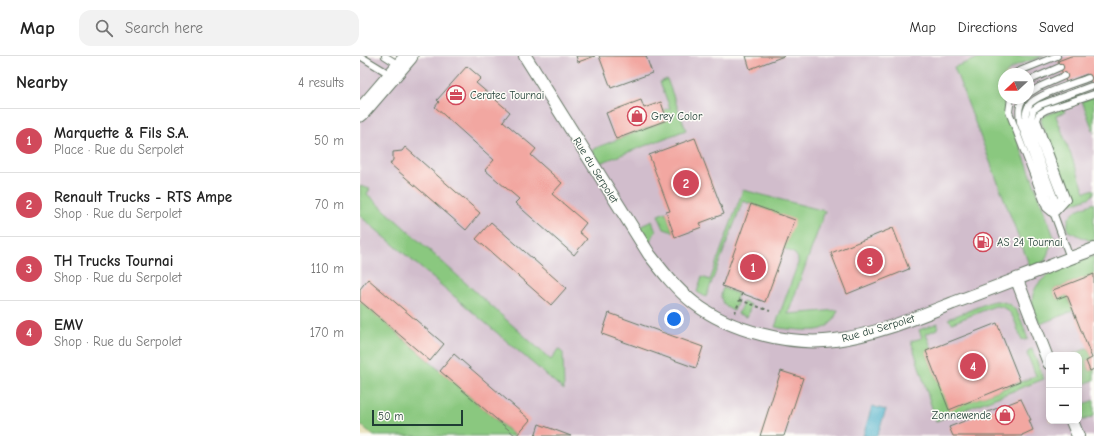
<!DOCTYPE html>
<html lang="en">
<head>
<meta charset="utf-8">
<style>
  :root { --surface:#fff; --page:#f2f2f2; --text:#222; --muted:#767676; --line:#e0e0e0; --accent:#d1495b }
  body { margin:0; font-family:"Comic Neue",sans-serif; background:var(--page); color:var(--text) }
  .controls { position:absolute; right:12px; bottom:12px; display:grid; overflow:hidden; border-radius:8px; box-shadow:0 2px 10px #0003 }
  .controls button { width:36px; height:36px; display:grid; place-items:center; padding:0; border:0; border-bottom:1px solid var(--line); background:var(--surface); color:var(--text); font:20px sans-serif }
  .compass { position:absolute; left:638px; top:12px; width:36px; height:36px; border-radius:50%; background:var(--surface); box-shadow:0 2px 10px #0003; rotate:248deg }
  .scale { position:absolute; left:12px; bottom:10px; width:91px; box-sizing:border-box; padding-left:4px; border:2px solid #1f3d34; border-top:0; font-size:11px; line-height:14px; white-space:nowrap; color:#1f3d34; -webkit-text-stroke:3px #fdfcf7; paint-order:stroke }
  .you { position:absolute; left:314px; top:263px; width:14px; height:14px; margin:-10px; border:3px solid #fff; border-radius:50%; background:#1a73e8; box-shadow:0 0 0 6px #1a73e833 }
  .badge { display:grid; place-items:center; width:26px; height:26px; border-radius:50%; background:var(--accent); color:#fff; font-size:13px; font-weight:700 }
  .pin { position:absolute; translate:-50% -50%; border:2px solid #fff; box-shadow:0 1px 4px #0006 }
  .list { margin:0; padding:0; list-style:none }
  h2 { display:flex; justify-content:space-between; align-items:center; height:52px; margin:0; padding:0 16px; font-size:17px }
  h2 small { font-size:13px; font-weight:400; color:var(--muted) }
  .list li { display:grid; grid-template-columns:26px 1fr auto; gap:12px; align-items:center; box-sizing:border-box; height:64px; padding:0 16px; border-top:1px solid var(--line) }
  .list b { display:block; font-size:15px; white-space:nowrap }
  .list p { margin:0; font-size:13px; white-space:nowrap; color:var(--muted) }
  .list em { font-size:13px; font-style:normal; color:var(--muted) }
  .icon { flex:none; width:22px; height:22px; fill:none; stroke:currentColor; stroke-width:2; stroke-linecap:round; stroke-linejoin:round }
  .map { position:relative; flex:none; width:734px; height:380px; overflow:hidden }
  header { display:flex; align-items:center; gap:24px; box-sizing:border-box; height:56px; padding:0 20px; background:var(--surface); border-bottom:1px solid var(--line) }
  header strong { font-size:19px }
  nav { display:flex; gap:22px; margin-inline-start:auto; font-size:14px }
  .search { width:280px; height:36px; background:var(--page); display:flex; align-items:center; gap:10px; box-sizing:border-box; padding:0 14px; border-radius:12px; color:var(--muted); font-size:15px }
  main { display:flex }
  aside { flex:1; background:var(--surface) }
  .map>svg:first-child { display:block }
  .industrial { fill:#d1bdcc; fill-rule:evenodd }
  .green { fill:#8ac87f; stroke:#54825a }
  .water { fill:#48adc7; stroke:#34757e }
  .building { fill:#f2a7a1 }
  .lines { fill:none; stroke-linecap:round; stroke-linejoin:round }
  .service-casing { stroke:#667765; stroke-width:8 }
  .minor-casing { stroke:#667765; stroke-width:14 }
  .secondary-casing { stroke:#667765; stroke-width:19 }
  .path { stroke:#667765; stroke-width:2; stroke-dasharray:3 3; stroke-linecap:butt }
  .service { stroke:#fff; stroke-width:6 }
  .minor { stroke:#fff; stroke-width:12 }
  .secondary { stroke:#fff; stroke-width:17 }
  .labels { text-anchor:middle; stroke-width:3; stroke-linejoin:round; paint-order:stroke }
  .poi-label { font-size:11px; fill:#1f3d34; stroke:#fdfcf7; text-anchor:start }
  .street-label { font-size:11px; fill:#1f3d34; stroke:#fdfcf7 }
</style>
</head>
<body>
<header>
<strong>Map</strong>
<div class="search"><svg class="icon" aria-label="search" viewBox="0 0 24 24"><circle cx="10" cy="10" r="6"/><path d="M15 15l6 6"/></svg>Search here</div>
<nav><a>Map</a><a>Directions</a><a>Saved</a></nav>
</header>
<main>
<aside>
<h2>Nearby<small>4 results</small></h2>
<ul class="list">
<li><span class="badge">1</span><div><b>Marquette &amp; Fils S.A.</b><p>Place · Rue du Serpolet</p></div><em>50 m</em></li>
<li><span class="badge">2</span><div><b>Renault Trucks - RTS Ampe</b><p>Shop · Rue du Serpolet</p></div><em>70 m</em></li>
<li><span class="badge">3</span><div><b>TH Trucks Tournai</b><p>Shop · Rue du Serpolet</p></div><em>110 m</em></li>
<li><span class="badge">4</span><div><b>EMV</b><p>Shop · Rue du Serpolet</p></div><em>170 m</em></li>
</ul>
</aside>
<div class="map">
<svg width="734" height="380" viewBox="0 0 734 380">
  <rect width="100%" height="100%" fill="#fdfcf7"/>
  <filter id="ink" filterUnits="userSpaceOnUse"><feTurbulence type="fractalNoise" baseFrequency=".025" numOctaves="2"/><feDisplacementMap in="SourceGraphic" scale="8" xChannelSelector="R" yChannelSelector="G"/><feConvolveMatrix kernelMatrix="1 2 1 2 8 2 1 2 1" color-interpolation-filters="sRGB"/></filter>
  <filter id="wash" filterUnits="userSpaceOnUse"><feTurbulence type="fractalNoise" baseFrequency=".012" numOctaves="4" result="noise"/><feDisplacementMap in="SourceGraphic" scale="16" xChannelSelector="R" yChannelSelector="G"/><feGaussianBlur stdDeviation="0.9" result="paint"/><feColorMatrix in="noise" values="0 0 0 0 0 0 0 0 0 0 0 0 0 0 0 0 0 1.4 0 .05"/><feComposite in="paint" operator="in"/></filter>
  <g filter="url(#wash)">
    <rect width="100%" height="100%" fill="#e9e2bf"/>
    <path class="industrial" d="M0,0H734V380H14L0,368ZM644,18H668V42H644ZM689,299H719V365H689Z"/>
    <path class="green" d="M625,0H684C665,7 642,10 639,34L694,181L685,205L670,211L594,11Z
      M307,23L326,74L240,107L232,95L238,91L307,64L304,54L310,52L300,26Z
      M734,41V77L722,45Z
      M703,52L705,56L696,60L725,136L734,133V137L731,141L712,148L681,65L682,61Z
      M0,130L10,133L7,138L191,304L198,293L203,297L204,334L0,160Z
      M383,134L465,155L428,258L478,254C470,275 460,275 440,274C432,273 423,273 415,271L438,207C439,198 432,196 424,193L434,164L383,145L346,241L337,236L342,221L350,224Z
      M734,147V185L733,186L708,175C705,155 719,153 734,147Z
      M306,156L313,176L304,173L298,159Z
      M292,165L296,175L289,187L279,171Z
      M734,200V218L693,234L697,243L707,239L713,255L680,268C678,263 674,257 673,251C666,218 712,209 734,200Z
      M363,232L378,238L376,244L378,245L374,255C363,251 358,243 363,232Z
      M0,245L155,380H14L0,368Z
      M636,245C659,246 661,265 668,283L665,284L661,283C656,269 653,250 635,250L592,267L588,263L630,246Z
      M383,246L391,249L387,261L378,258Z
      M578,267L577,273L566,278L572,293L566,295L589,353L676,320L667,298L669,294L672,293L684,323L576,365L551,285L562,282L559,274Z
      M728,292L732,302L726,305L730,315L734,313V324L719,330V299H711Z
      M734,344V360L724,364L719,363V350Z"/>
    <path class="water" d="M512,350L526,354L517,380H503Z"/>
    <g id="blocks">
      <path class="building" d="M216,0H235L218,6Z
        M239,0H286L292,17L251,32Z
        M386,0H424L390,13Z
        M711,0H734V37L727,18L706,26L698,5Z
        M107,10L121,22L116,27L150,56L143,65L176,93L171,99L202,127L192,138L226,167L219,176L227,183L214,199L155,147L159,143L125,114L134,104L75,51L79,46L77,44Z
        M281,44L284,52L301,46L307,64L256,83L246,57Z
        M335,82L364,158L340,167L342,171L315,181L306,156L310,155L289,99Z
        M45,91L120,157L106,174L30,108L33,104V96L42,95Z
        M391,148L435,164L405,246L362,230Z
        M131,166L206,232L191,249L116,183Z
        M533,172L549,213L487,238L471,197Z
        M734,218V313L730,315L726,305L732,302L707,239L697,243L693,234Z
        M8,223L84,288L70,305L0,245V233Z
        M249,257L343,291L336,312L242,278Z
        M637,267L660,325L589,354L566,295Z
        M94,298L170,364L156,380L80,315Z
        M421,315L443,322L424,380H400Z
        M661,343L671,364H669L673,374L662,379V380H593L589,371Z
        M179,368L211,380H175Z"/>
    </g>
  </g>
  <g filter="url(#ink)">
    <use href="#blocks" fill-opacity="0" stroke="#667765" stroke-width="1"/>
    <g class="lines">
      <g class="service-casing">
        <path id="service" d="M0,0L31,19
          M25,0L39,9
          M657,18V16L697,0
          M668,25L700,11
          M668,38L679,31L704,20
          M651,42L649,56L686,152L692,157
          M664,42C658,49 659,57 660,66L710,202
          M695,153L701,141L671,64L673,54L680,49L731,30
          M696,156L707,144L677,64L679,58L686,54L734,38
          M693,158L694,141L666,67C665,60 665,55 669,49C675,39 715,27 728,22"/>
      </g>
      <g class="minor-casing">
        <path id="minor" d="M165,0L289,198C303,216 316,233 334,247C370,275 430,290 475,284C515,279 555,262 593,247C640,230 687,211 734,193
          M657,224L689,307
          M712,365L718,380"/>
      </g>
      <g class="secondary-casing">
        <path id="secondary" d="M0,57L49,0"/>
      </g>
      <path class="path" d="M380,244L410,255
        M375,257L382,238"/>
      <use href="#service" class="service"/>
      <use href="#minor" class="minor"/>
      <use href="#secondary" class="secondary"/>
    </g>
  </g>
  <defs>
    <g id="office-ring" transform="scale(1)"><circle r="9.5" fill="#fdfcf7" stroke="#d1495b" stroke-width="1.5"/><path d="M-6-3h4V-5.5h4V-3h4V5H-6ZM-1-4.5V-3h2v-1.5ZM-6 0V1H6V0Z" fill="#d1495b"/></g>
    <g id="shop-ring" transform="scale(1)"><circle r="9.5" fill="#fdfcf7" stroke="#d1495b" stroke-width="1.5"/><path d="M-5-2.5h2.3a2.7 3.5 0 0 1 5.4 0H5L5.5 6h-11ZM-1.5-2.5h3a1.5 2.3 0 0 0-3 0Z" fill="#d1495b"/></g>
    <g id="fuel-ring" transform="scale(1)"><circle r="9.5" fill="#fdfcf7" stroke="#d1495b" stroke-width="1.5"/><path d="M-5.5-6h7V0h2V4h1.3V-2.5L3-4.5l.8-.8L6-3V5H2.5V1h-1V6h-7ZM-4.2-4.7v3.2H.2V-4.7Z" fill="#d1495b"/></g>
  </defs>
  <g fill-rule="evenodd">
    <use href="#office-ring" x="96" y="39"/>
    <use href="#shop-ring" x="277" y="60"/>
    <use href="#fuel-ring" x="623" y="186"/>
    <use href="#shop-ring" x="645" y="359"/>
  </g>
  <g class="labels">
    <g class="poi-label">
      <text x="110" y="43">Ceratec Tournai</text>
      <text x="291" y="64">Grey Color</text>
      <text x="637" y="190">AS 24 Tournai</text>
      <text x="631" y="363" text-anchor="end">Zonnewende</text>
    </g>
    <g class="street-label">
      <text transform="translate(236 114) rotate(58)" y="4">Rue du Serpolet</text>
      <text transform="translate(518 272) rotate(-16)" y="4">Rue du Serpolet</text>
    </g>
  </g>
</svg>
<div class="controls">
<button>+</button>
<button>−</button>
</div>
<svg class="compass" viewBox="-18 -18 36 36"><path d="M0-13l5 13h-10z" fill="#e53935"/><path d="M0 13l5-13h-10z" fill="#767676"/></svg>
<div class="scale">50 m</div>
<div class="you"></div>
<div class="pin badge" style="left:393px;top:211px">1</div>
<div class="pin badge" style="left:326px;top:127px">2</div>
<div class="pin badge" style="left:510px;top:205px">3</div>
<div class="pin badge" style="left:613px;top:310px">4</div>
</div>
</main>
</body>
</html>
